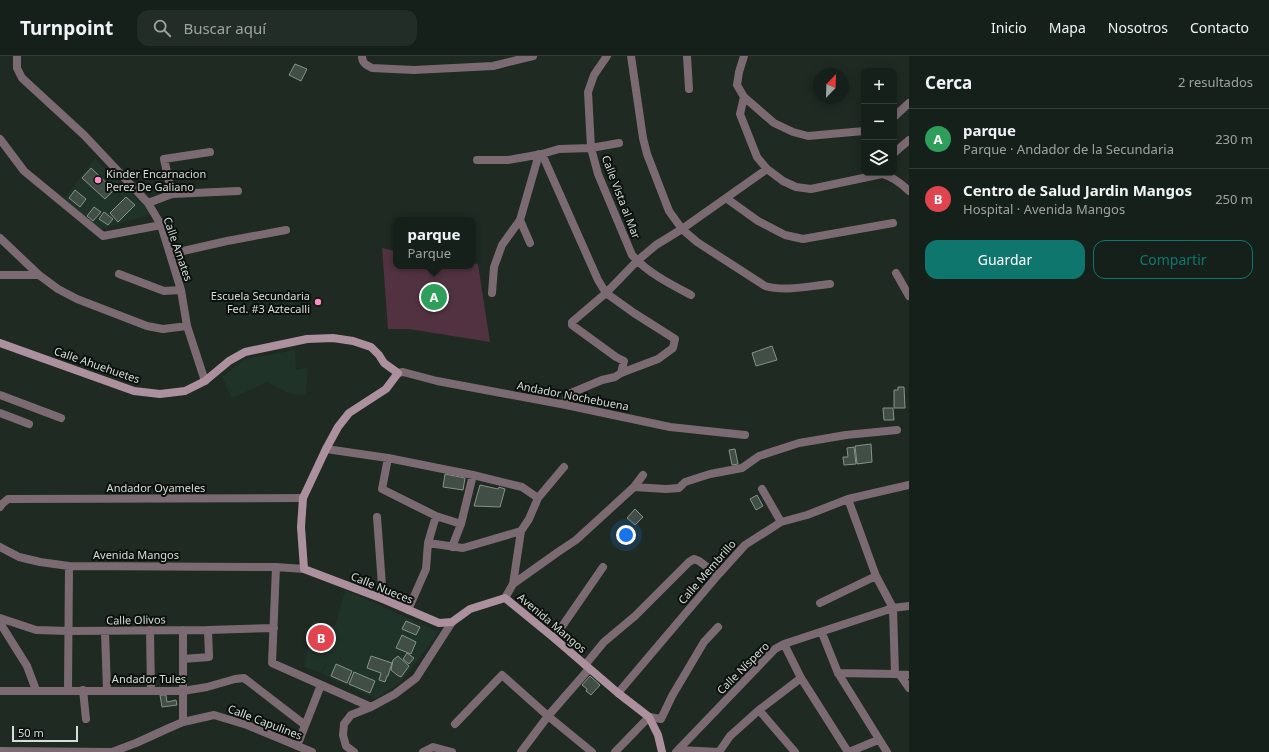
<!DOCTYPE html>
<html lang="es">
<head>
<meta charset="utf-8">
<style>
  :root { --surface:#16201a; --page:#232d27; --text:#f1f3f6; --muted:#9ea3a2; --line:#353e39; --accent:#0f766e }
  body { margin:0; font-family:"Noto Sans",sans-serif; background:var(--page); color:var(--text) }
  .controls { position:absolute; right:12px; top:12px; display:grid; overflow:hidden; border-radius:8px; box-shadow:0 2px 10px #0003 }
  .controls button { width:36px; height:36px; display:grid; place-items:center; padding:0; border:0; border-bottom:1px solid var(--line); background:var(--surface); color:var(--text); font:20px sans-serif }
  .compass { position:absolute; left:813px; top:12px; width:36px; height:36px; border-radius:50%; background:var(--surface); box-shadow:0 2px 10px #0003; rotate:23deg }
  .scale { position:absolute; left:12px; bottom:10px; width:66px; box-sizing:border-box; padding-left:4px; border:2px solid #d6ded9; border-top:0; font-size:11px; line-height:14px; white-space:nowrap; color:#d6ded9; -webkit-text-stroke:3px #0c110e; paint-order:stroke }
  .you { position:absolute; left:626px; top:479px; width:14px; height:14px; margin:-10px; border:3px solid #fff; border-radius:50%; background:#1a73e8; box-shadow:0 0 0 6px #1a73e833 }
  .badge { display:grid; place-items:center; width:26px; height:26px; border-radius:50%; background:var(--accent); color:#fff; font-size:13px; font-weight:700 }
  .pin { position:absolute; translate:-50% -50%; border:2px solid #fff; box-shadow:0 1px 4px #0006 }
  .popup { position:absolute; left:393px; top:161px; width:82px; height:52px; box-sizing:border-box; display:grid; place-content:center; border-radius:8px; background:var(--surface); filter:drop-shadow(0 1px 3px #0005); font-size:13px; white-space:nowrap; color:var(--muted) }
  .popup b { font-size:15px; color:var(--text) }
  .popup::after { content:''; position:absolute; left:50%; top:100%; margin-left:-8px; border:8px solid transparent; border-top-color:var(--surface) }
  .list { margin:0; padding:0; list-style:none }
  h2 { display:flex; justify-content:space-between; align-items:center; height:52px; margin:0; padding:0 16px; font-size:17px }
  h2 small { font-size:13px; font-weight:400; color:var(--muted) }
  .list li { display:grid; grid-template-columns:26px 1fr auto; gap:12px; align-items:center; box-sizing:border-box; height:60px; padding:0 16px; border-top:1px solid var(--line) }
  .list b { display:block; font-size:15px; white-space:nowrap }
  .list p { margin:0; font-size:13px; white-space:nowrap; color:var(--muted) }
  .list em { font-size:13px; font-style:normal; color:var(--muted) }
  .actions { display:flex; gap:8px; padding:12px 16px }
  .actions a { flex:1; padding:9px 0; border:1px solid var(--accent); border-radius:12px; text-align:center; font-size:14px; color:var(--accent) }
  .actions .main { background:var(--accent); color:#fff }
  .icon { flex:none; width:22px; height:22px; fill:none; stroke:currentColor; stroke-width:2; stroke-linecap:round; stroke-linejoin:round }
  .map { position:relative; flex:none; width:909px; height:696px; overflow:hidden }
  header { display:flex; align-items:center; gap:24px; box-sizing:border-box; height:56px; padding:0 20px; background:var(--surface); border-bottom:1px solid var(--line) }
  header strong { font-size:19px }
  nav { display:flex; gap:22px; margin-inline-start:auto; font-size:14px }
  .search { width:280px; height:36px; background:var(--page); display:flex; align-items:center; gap:10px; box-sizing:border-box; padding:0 14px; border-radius:12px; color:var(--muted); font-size:15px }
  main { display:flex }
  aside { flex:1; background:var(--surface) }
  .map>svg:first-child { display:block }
  .built { fill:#203328 }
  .green { fill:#523241 }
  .building { fill:#414e46; stroke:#85938a }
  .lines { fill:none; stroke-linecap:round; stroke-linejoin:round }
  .minor { stroke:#7c6a72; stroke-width:8 }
  .secondary { stroke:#ad909d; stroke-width:8 }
  .poi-dot { fill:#fb8fc5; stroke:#0c110e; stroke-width:1.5 }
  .labels { text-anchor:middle; stroke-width:4; stroke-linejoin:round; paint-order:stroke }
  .poi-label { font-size:11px; fill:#d6ded9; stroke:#0c110e; text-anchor:start }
  .street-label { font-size:11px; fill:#d6ded9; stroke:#0c110e }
</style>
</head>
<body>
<header>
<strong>Turnpoint</strong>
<div class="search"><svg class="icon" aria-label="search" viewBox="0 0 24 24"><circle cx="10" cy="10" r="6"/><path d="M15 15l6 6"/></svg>Buscar aquí</div>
<nav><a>Inicio</a><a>Mapa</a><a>Nosotros</a><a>Contacto</a></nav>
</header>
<main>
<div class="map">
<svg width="909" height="696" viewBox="0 0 909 696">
  <rect width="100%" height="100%" fill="#1e2a22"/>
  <path class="built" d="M95,103L153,157L96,175L62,145Z
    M295,294L296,314L308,311L306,339L291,338L267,326L232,342L222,321L245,303Z
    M345,534L439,576L401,626L376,643L322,618L327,605L321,617L304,611L313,565L335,570Z"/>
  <path class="green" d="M382,192L396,195V210H472V207L478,208L490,286L409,273H388Z"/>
  <path class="building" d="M295,8L307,13L301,25L289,19Z
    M91,112L114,134L105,143L82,122Z
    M75,134L86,143L80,151L69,142Z
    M126,141L135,149L118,166L110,157Z
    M94,151L101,156L93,165L87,160Z
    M104,156L113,163L108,169L99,163Z
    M772,290L777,304L756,310L752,297Z
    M898,331H904L905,352H894V334H898Z
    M883,352H893L894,364H884Z
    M871,388L872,406L857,408L855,390Z
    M854,391L856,408L844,409L843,401H848L847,392Z
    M735,393L738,408L732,409L729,394Z
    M445,418L465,422L463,434L443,431Z
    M480,429L498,433L499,431L505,433L500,451L474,450Z
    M757,439L763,450L756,454L750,443Z
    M635,453L643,461L635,469L627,462Z
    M406,565L420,571L416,579L402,573Z
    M402,579L416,586L411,598L396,592Z
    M407,597L414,602L409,608L403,603Z
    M371,600L392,607L388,620H387L385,626L379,624L381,617L367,612Z
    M398,600L409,610L401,621L397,619L391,614L393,604Z
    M336,608L352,615L347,627L331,620Z
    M354,616L375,625L370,637L349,628Z
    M590,620L600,629L591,639L586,635L587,633L582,629Z
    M160,639H166L167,646L176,644L177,649L162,651Z"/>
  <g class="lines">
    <path class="minor" d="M17,0V12L22,22L84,79L148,147L161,169L181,234L187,270L205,325
      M362,0C362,7 366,9 372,12L414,14L493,10L533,0
      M607,0L594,19L588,36L591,92L598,118L632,199C648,217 670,228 691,239
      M631,0L643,82L647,98L669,155L682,173L697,186L765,230C785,236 809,230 830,228
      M687,0L689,33
      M744,0L739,16L737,29L744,41L774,67L793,76L808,80L864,75
      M744,41L740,58L757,101L767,113L783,125L796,131L811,133L882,118C893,121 900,126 909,135
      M894,61L909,47
      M0,83L24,115L103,180L161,169
      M894,97L909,84
      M542,98L598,224L606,237L634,257L675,283L673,292L658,303L621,317L615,321L602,324L571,337L566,342V349
      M477,104H508L542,98L559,93L591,92L619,87
      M172,138L164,103L210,96
      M726,142L758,165L785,179L803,183L893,167
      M148,147L172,138L238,135
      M520,164L530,187
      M0,182L39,219L58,233L77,243L147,270L163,273L187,270
      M170,198L227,185L286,174
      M896,217L909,240
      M119,218L164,235L181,234
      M0,219H39
      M492,237L494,211L502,189L520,164L539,98
      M398,317L403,316L437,325L566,349L670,371L745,379
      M621,317L624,305L616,301L572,269V266L606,237L637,205L656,189L682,173L767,113
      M0,339L61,362
      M0,357L29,368
      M326,393L388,402L473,419L522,431L538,442
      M388,402L382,433L436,460L461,468
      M634,431L666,433L679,432L685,426L710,418L742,412L759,400L799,387L846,379L897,374
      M762,433L781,466
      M848,443L876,520L893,552L895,618
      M0,451L2,448L8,443L303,442
      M377,461L383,543
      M428,487L463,492L521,475
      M0,491L19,501L40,506L69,510L276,511L304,513
      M452,491L461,468L473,419
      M276,511L272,607L371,651
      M513,528L558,496L576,484L634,431L643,419
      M505,542L513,528L521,475L529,463L538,442L564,411
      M820,547L876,520
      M408,554L426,513L428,487L436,460
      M0,562L36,574L69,575L208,574L274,572
      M0,567L27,610L36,634
      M150,574L151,635
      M105,575L107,635
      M822,577L838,617L887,696
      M554,582L603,511
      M784,588L801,622L848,696
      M183,603L209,601L208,574
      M585,609L604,586L635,560L689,506L694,503L699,505L718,519
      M838,617L895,618L909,619
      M900,619L909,632
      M68,634L69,510
      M83,634L86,663
      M0,635H183L207,631L235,623L244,622L305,669
      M618,637L718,519L745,489L781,466L807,459L848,443L909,429
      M759,654L795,696
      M183,666V574
      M455,668L502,619L548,660L592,696
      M297,690L321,629
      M678,694L775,593L784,588L893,552L909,550
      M0,695L112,696L136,687L169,672L183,666L214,659L247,669L312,696
      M354,696L346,690L343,679L344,668L351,659L371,651L395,638L416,622L452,566
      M423,696L433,691L452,696
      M521,696L548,660L589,613
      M615,696L649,661L661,663L672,640L704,586L718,571
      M676,696L678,694L720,696
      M719,696L730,680L759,654L801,622
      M849,696L878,684"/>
    <path class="secondary" d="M0,287L134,335L160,338L185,335L205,325L229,305L245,296L307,283L333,282L353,285L371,291L379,299L384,307L398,317L386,333L349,357L338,371L326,393L303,442L301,471L304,513L383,543L439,567L452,566L470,553L505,542L554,582L618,637L649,661L658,679L662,696"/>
  </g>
  <g class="poi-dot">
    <circle cx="98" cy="124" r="4"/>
    <circle cx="318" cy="246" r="4"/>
  </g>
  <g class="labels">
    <g class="poi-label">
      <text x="106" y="122">Kinder Encarnacion<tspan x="106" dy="13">Perez De Galiano</tspan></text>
      <text x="310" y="244" text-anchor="end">Escuela Secundaria<tspan x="310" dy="13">Fed. #3 Aztecalli</tspan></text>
    </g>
    <g class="street-label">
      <text transform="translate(621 141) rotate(69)" y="4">Calle Vista al Mar</text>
      <text transform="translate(178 193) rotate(71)" y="4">Calle Amates</text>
      <text transform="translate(97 309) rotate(19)" y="4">Calle Ahuehuetes</text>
      <text transform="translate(573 340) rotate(11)" y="4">Andador Nochebuena</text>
      <text x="156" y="436">Andador Oyameles</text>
      <text x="136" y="503">Avenida Mangos</text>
      <text transform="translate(707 516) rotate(-49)" y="4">Calle Membrillo</text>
      <text transform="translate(382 532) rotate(22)" y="4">Calle Nueces</text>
      <text transform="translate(136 564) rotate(-1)" y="4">Calle Olivos</text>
      <text transform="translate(552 567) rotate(40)" y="4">Avenida Mangos</text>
      <text transform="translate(743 612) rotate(-45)" y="4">Calle Níspero</text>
      <text x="149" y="627">Andador Tules</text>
      <text transform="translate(265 666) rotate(21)" y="4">Calle Capulines</text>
    </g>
  </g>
</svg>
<div class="controls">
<button>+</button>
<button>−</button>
<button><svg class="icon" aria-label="layers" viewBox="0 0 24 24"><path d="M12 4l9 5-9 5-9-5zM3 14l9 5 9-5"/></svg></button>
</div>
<svg class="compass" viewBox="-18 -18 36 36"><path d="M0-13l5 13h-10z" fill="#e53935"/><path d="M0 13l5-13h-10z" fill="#9ea3a2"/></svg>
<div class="scale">50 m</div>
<div class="you"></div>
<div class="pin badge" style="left:434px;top:241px;background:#2e9e5b">A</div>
<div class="popup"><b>parque</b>Parque</div>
<div class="pin badge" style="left:321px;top:582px;background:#e0444e">B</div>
</div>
<aside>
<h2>Cerca<small>2 resultados</small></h2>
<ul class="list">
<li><span class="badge" style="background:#2e9e5b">A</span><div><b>parque</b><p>Parque · Andador de la Secundaria</p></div><em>230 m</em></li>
<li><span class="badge" style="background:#e0444e">B</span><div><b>Centro de Salud Jardin Mangos</b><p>Hospital · Avenida Mangos</p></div><em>250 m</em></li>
</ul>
<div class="actions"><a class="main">Guardar</a><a>Compartir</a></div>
</aside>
</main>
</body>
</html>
